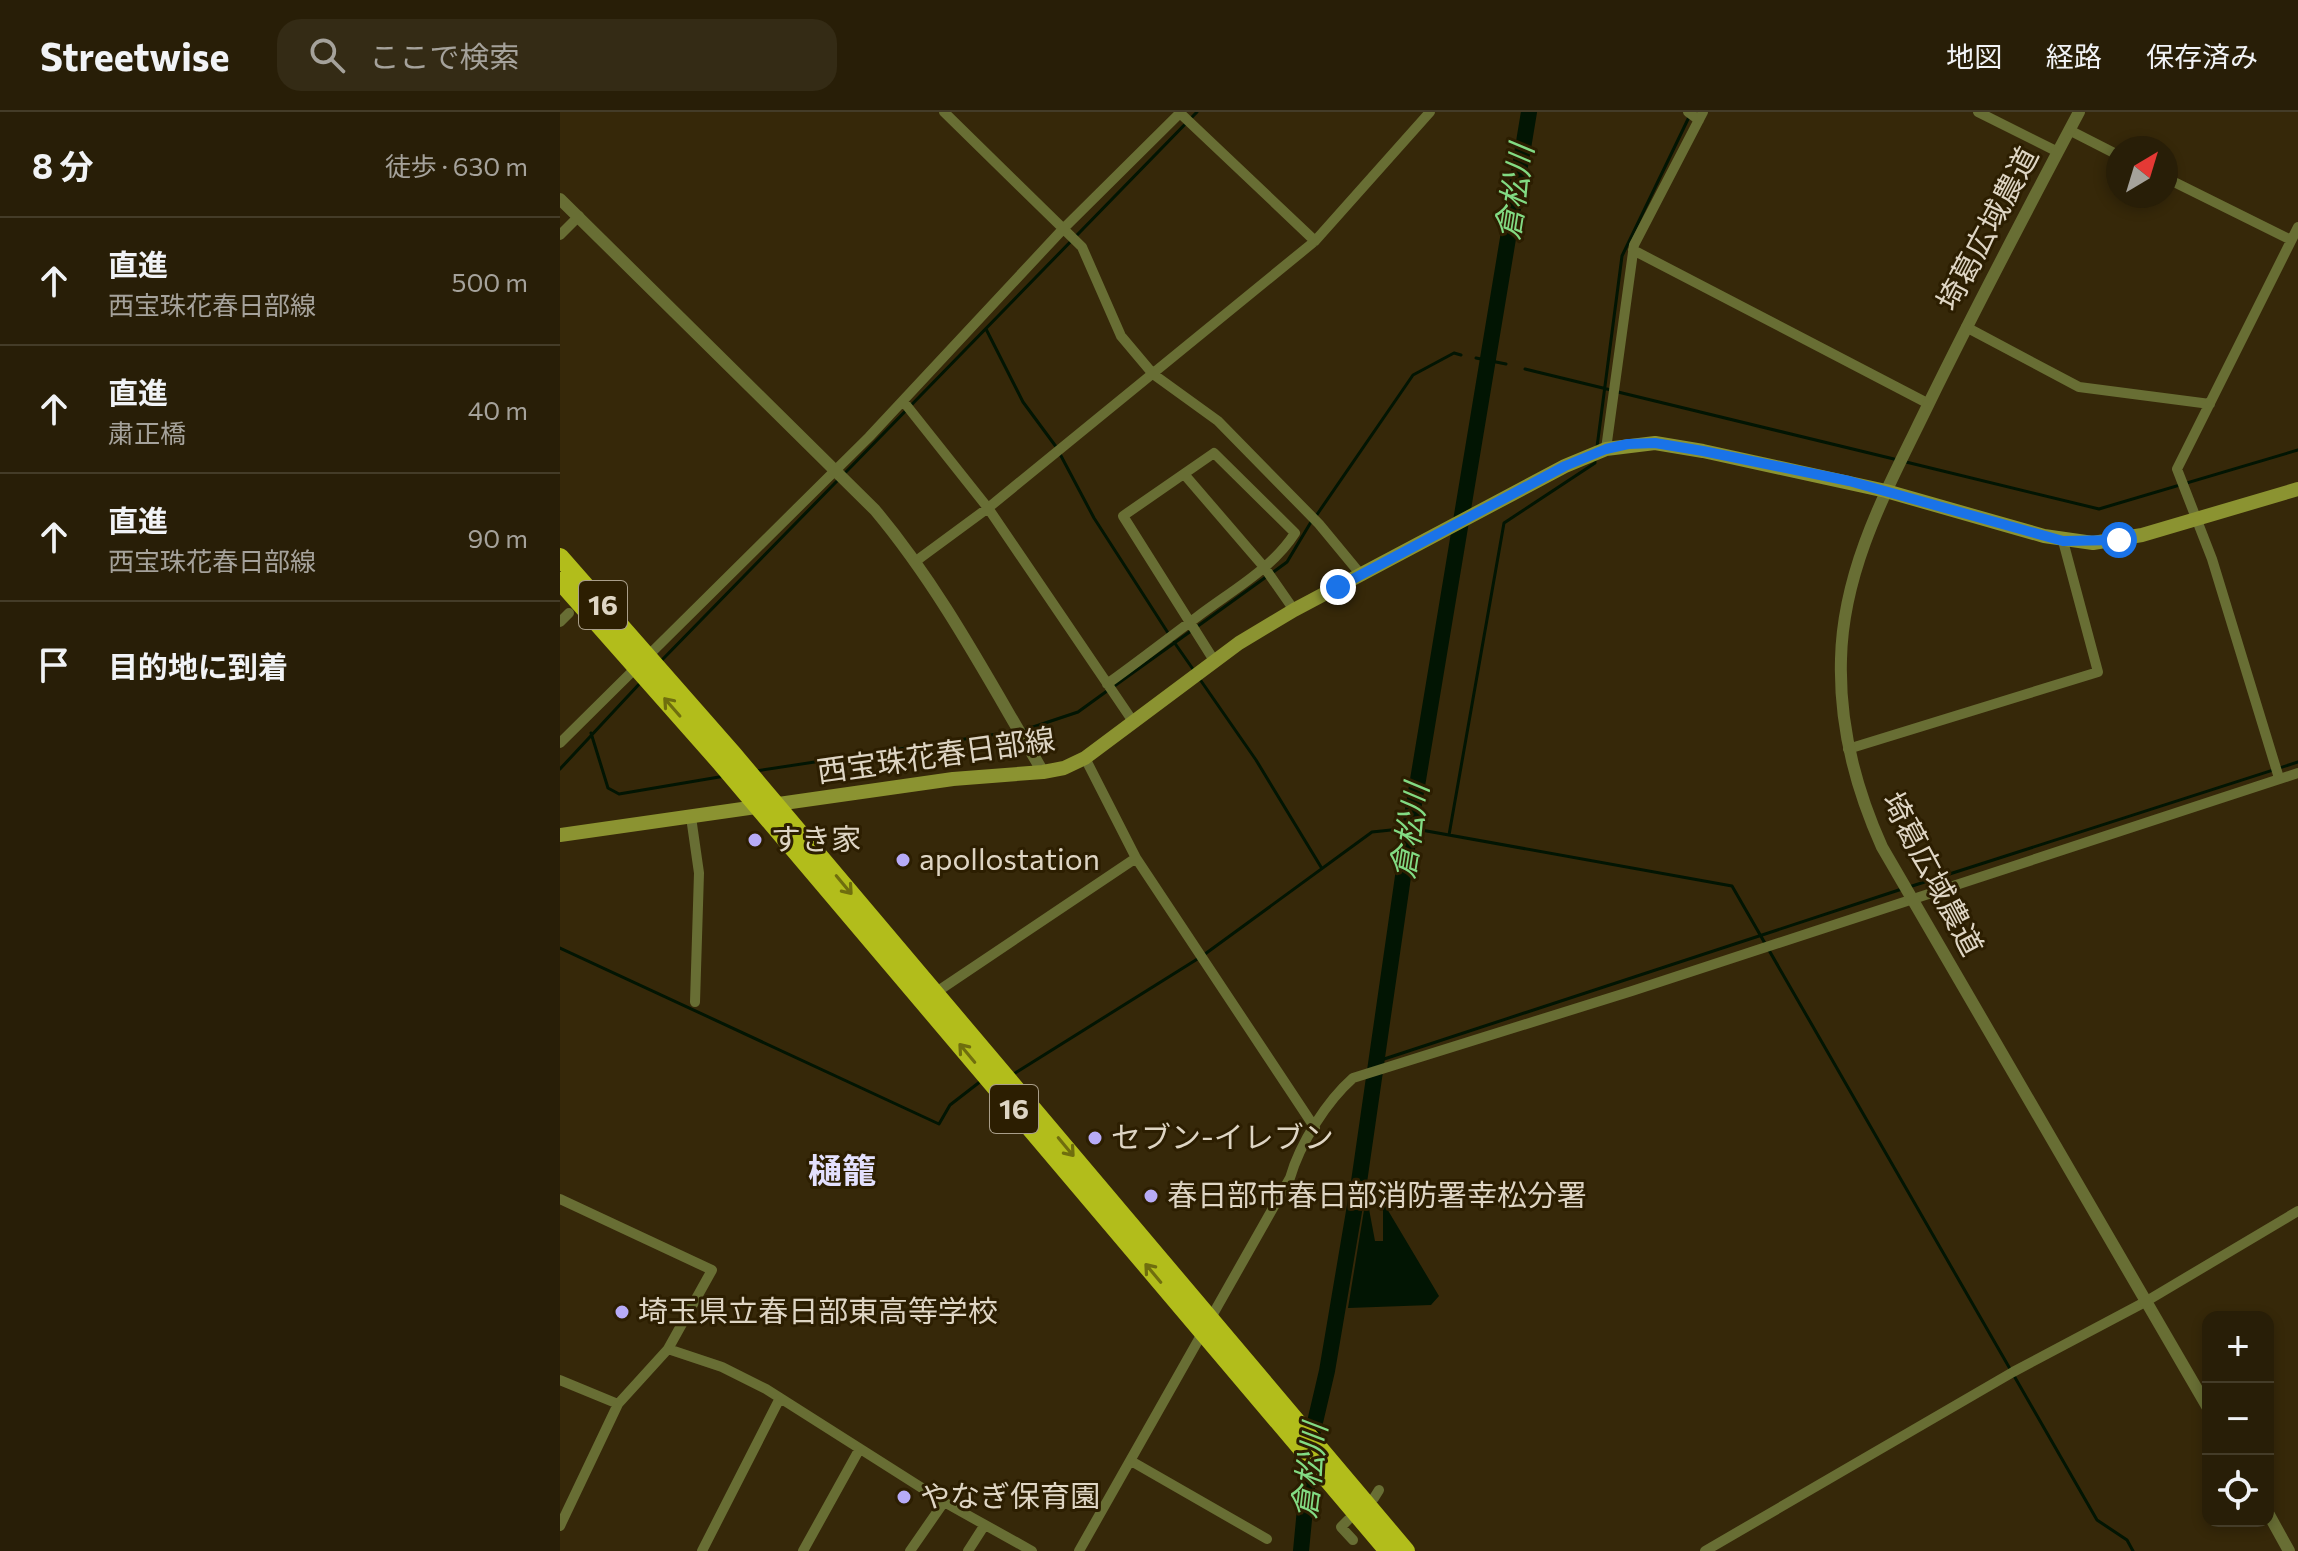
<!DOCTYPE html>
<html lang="ja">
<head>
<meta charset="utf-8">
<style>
  :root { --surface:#281e07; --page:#342b15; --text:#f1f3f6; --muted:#a5a29b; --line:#443c28 }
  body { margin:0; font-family:Commissioner,"Noto Sans JP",sans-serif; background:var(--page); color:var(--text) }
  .controls { position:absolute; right:24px; bottom:24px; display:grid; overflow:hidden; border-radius:16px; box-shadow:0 4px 12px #0003 }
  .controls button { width:72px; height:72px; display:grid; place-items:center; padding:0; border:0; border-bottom:2px solid var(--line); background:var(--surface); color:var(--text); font:40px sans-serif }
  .compass { position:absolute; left:1546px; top:24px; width:72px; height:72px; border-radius:50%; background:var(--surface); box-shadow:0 4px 12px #0003; rotate:38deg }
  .stop { position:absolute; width:24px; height:24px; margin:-18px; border:6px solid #1a73e8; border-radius:50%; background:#fff }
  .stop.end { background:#1a73e8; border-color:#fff; box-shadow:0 2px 8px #0008 }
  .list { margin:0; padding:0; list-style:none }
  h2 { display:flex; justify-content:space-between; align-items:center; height:104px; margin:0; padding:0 32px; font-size:34px }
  h2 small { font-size:26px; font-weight:400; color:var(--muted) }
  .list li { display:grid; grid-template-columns:52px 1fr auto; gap:24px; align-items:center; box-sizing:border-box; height:128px; padding:0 32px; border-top:2px solid var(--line) }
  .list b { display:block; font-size:30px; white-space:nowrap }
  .list p { margin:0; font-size:26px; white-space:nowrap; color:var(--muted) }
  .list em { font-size:26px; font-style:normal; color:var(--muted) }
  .icon { flex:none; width:44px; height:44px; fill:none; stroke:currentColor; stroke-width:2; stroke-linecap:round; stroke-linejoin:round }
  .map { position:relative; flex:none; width:1738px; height:1439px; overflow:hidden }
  header { display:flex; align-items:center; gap:48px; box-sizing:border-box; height:112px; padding:0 40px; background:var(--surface); border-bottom:2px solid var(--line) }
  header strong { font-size:38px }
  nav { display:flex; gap:44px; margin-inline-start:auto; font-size:28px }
  .search { width:560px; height:72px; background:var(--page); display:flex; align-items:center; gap:20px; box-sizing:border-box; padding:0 28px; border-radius:24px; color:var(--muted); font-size:30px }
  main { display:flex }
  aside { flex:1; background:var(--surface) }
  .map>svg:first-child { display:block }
  .water { fill:#021503 }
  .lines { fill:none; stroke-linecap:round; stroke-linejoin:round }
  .stream { stroke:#021503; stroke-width:3 }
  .river { stroke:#021503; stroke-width:16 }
  .minor { stroke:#686e34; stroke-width:10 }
  .tertiary { stroke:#686e34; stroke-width:12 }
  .secondary { stroke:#8b9331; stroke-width:14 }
  .trunk { stroke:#b2bd1b; stroke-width:18 }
  .oneway { stroke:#6f6e0e }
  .route { stroke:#1a73e8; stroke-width:10 }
  .poi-dot { fill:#b7abf7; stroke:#2c1e01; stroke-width:3 }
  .labels { text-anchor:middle; stroke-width:6; stroke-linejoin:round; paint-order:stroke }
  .shield { fill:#2c1e01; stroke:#a99e8a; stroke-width:2 }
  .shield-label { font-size:28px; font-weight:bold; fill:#ded5c4 }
  .street-label { font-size:30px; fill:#ded5c4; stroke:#2c1e01 }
  .poi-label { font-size:30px; fill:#ded5c4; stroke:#2c1e01; text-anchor:start }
  .water-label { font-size:32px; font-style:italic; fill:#82db83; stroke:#2c1e01 }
  .quarter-label { font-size:34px; font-weight:bold; fill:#e3e0fd; stroke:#2c1e01 }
</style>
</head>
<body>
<header>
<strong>Streetwise</strong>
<div class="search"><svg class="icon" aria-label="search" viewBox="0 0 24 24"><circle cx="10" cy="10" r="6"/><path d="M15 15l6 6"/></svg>ここで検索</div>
<nav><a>地図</a><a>経路</a><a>保存済み</a></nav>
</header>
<main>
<aside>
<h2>8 分<small>徒歩 · 630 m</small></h2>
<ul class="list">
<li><svg class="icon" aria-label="ahead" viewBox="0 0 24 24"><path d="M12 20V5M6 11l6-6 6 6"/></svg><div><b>直進</b><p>西宝珠花春日部線</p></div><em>500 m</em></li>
<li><svg class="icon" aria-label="ahead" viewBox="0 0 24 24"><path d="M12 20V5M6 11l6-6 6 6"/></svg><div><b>直進</b><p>粛正橋</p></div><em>40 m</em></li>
<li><svg class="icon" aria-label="ahead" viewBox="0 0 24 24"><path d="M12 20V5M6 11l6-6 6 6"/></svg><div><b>直進</b><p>西宝珠花春日部線</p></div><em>90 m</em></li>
<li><svg class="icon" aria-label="arrive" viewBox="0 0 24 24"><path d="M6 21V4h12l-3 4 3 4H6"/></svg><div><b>目的地に到着</b></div></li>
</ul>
</aside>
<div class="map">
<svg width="1738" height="1439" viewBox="0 0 1738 1439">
  <rect width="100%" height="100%" fill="#362809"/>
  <path class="water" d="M823,1090L879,1184L871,1193L788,1196L804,1098L809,1097L815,1129H823Z"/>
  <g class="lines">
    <path class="stream" d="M426,217L463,290L497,336
      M916,246L946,252
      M965,257L1051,278
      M1058,280L1338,348
      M1037,335L1062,144L1130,3
      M500,342L534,406L610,524
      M1346,350L1539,397L1738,338
      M283,363L637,0
      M756,404L853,263L894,241L901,243
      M712,461L727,450L751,410
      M638,514L706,465
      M614,530L635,560
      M101,549L277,369
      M639,566L696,648L761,755
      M553,575L631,519
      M464,618L518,600L547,579
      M31,621L48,676L59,682L165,664
      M0,657L82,569
      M196,659L457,619
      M889,723L944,411L1035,351V346
      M1349,775L1738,650
      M0,836L379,1012L390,993L421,969
      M645,842L812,720L850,716L1172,774L1537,1408L1567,1428L1573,1439
      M815,950L1342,777
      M452,963L639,846"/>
    <path class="river" d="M741,1439L752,1323L767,1259L799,1070L850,716L969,0"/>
    <path class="minor" d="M384,0L522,135L561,224L593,262L658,309L759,412L802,464
      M1128,0L1139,8
      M1418,0L1498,40
      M620,1L755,129
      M1509,18L1558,43
      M1606,66L1731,128
      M0,123L19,104
      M1073,138L1369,292
      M1406,215L1519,275L1650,292
      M343,289L428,396L572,608
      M1046,337L1074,133L1143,0
      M624,362L704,455L734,498
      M356,449L428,396L755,129L870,0
      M0,510L9,501
      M547,572C578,550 607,527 637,505C671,479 712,457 735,421L654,341L563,404L655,550
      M0,631L309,325L503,117L621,0
      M1288,637L1538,560L1503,429
      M525,646L576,746L755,1016
      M1719,666L1652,447L1617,357L1738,115
      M131,705L139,761L135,890
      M375,881L576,746
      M0,1087L152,1158L108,1237L58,1292L0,1414
      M108,1237L162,1255L206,1277L384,1390L472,1439
      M0,1268L58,1292
      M571,1349L707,1427
      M814,1386L819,1378
      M788,1408L781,1415L793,1428
      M142,1439L220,1286
      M243,1439L299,1338
      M350,1439L384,1390
      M408,1439L424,1414
      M519,1439L730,1066C740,1031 767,989 793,966L1072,879L1738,661
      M1145,1439L1453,1260L1585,1190L1738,1099"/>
    <path class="tertiary" d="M1519,0C1468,96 1417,193 1369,291C1330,372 1283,454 1281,547C1279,613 1295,675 1322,735L1648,1296
      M0,87L315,398C382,478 430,571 483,660
      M1708,1401L1729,1439"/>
    <path class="secondary" d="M0,723L393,667L483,660L504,656L525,646L679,531L734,498L1005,354L1046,337L1095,331L1143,339L1326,379L1484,424L1533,431L1582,423L1738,377"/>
    <path class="trunk" d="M0,445L173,642L846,1439
      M0,469L160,650L828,1439"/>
  </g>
  <defs><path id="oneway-shaft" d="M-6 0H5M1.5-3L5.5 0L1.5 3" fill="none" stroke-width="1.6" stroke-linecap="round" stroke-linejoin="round" transform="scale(2)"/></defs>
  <g class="oneway">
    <use href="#oneway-shaft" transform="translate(112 595) rotate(-131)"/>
    <use href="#oneway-shaft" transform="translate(284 773) rotate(50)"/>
    <use href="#oneway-shaft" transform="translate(407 941) rotate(-130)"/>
    <use href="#oneway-shaft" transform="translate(506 1035) rotate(50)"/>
    <use href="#oneway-shaft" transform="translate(593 1161) rotate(-130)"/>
  </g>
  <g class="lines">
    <path class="route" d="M778,475L1005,354L1046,337L1068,332L1095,331L1143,339L1289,369L1503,429L1559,428"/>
  </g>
  <g class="poi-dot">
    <circle cx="195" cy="728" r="8"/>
    <circle cx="343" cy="748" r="8"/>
    <circle cx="535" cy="1026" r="8"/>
    <circle cx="591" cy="1084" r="8"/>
    <circle cx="62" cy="1200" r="8"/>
    <circle cx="344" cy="1385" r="8"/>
  </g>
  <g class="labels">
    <g class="shield">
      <rect x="19" y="469" width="48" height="48" rx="6"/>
      <rect x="430" y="973" width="48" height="48" rx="6"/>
    </g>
    <g class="shield-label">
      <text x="43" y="503">16</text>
      <text x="454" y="1007">16</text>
    </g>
    <g class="street-label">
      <text transform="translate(1428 117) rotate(-62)" y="10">埼葛広域農道</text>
      <text transform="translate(376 644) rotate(-8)" y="10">西宝珠花春日部線</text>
      <text transform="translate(1372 762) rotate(62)" y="10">埼葛広域農道</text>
    </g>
    <g class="poi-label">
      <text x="211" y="738">すき家</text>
      <text x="359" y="758">apollostation</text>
      <text x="551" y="1036">セブン-イレブン</text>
      <text x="607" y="1094">春日部市春日部消防署幸松分署</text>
      <text x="78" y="1210">埼玉県立春日部東高等学校</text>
      <text x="360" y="1395">やなぎ保育園</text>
    </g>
    <g class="water-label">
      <text transform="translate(955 80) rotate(-81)" y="11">倉松川</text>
      <text transform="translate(850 719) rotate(-81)" y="11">倉松川</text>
      <text transform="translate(750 1359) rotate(-83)" y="11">倉松川</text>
    </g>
    <g class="quarter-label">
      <text x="282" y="1071">樋籠</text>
    </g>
  </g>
</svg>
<div class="controls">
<button>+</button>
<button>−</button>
<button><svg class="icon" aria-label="locate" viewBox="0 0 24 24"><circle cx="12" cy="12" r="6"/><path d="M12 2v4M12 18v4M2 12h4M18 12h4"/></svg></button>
</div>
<svg class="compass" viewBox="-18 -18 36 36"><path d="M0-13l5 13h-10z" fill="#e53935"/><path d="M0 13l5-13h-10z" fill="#a5a29b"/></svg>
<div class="stop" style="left:1559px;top:428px"></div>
<div class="stop end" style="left:778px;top:475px"></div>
</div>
</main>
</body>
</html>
